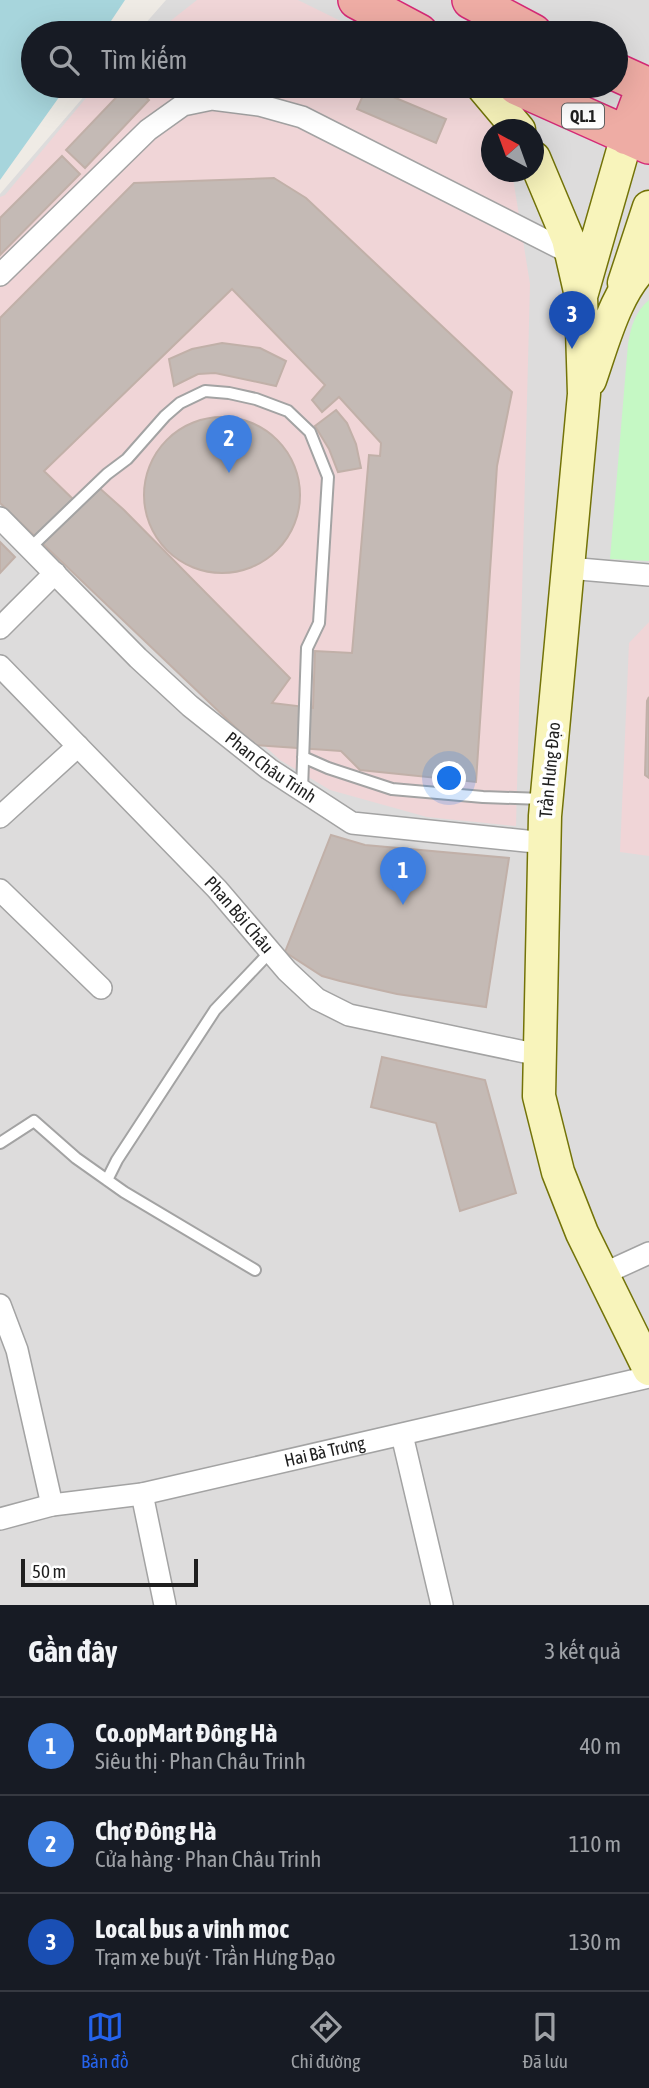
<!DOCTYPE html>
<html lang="vi">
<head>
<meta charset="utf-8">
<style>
  :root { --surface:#171b24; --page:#242831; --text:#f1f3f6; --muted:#9ea1a6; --line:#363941; --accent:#2563eb }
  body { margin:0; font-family:"Asap Condensed",sans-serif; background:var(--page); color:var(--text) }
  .compass { position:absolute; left:481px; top:119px; width:63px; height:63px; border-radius:50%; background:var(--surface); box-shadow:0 7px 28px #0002; rotate:319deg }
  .scale { position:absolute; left:21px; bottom:18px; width:177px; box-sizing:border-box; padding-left:7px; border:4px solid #1f1f1f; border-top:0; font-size:19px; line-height:24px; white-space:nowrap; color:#1f1f1f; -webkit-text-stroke:5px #fff; paint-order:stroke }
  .you { position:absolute; left:450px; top:779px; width:24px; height:24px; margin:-18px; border:5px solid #fff; border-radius:50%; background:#1a73e8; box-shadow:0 0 0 10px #1a73e833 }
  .badge { display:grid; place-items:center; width:46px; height:46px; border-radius:50%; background:var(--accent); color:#fff; font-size:23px; font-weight:700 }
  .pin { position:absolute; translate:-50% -58px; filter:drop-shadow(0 2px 4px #0008) }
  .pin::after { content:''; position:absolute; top:37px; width:24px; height:21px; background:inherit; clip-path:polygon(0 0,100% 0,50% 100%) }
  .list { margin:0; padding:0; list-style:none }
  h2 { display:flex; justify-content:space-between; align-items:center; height:91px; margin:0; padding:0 28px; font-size:30px }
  h2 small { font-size:23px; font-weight:400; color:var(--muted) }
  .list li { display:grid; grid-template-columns:46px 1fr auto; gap:21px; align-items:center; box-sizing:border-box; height:98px; padding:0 28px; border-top:2px solid var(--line) }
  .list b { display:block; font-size:26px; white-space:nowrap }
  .list p { margin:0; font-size:23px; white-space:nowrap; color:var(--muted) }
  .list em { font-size:23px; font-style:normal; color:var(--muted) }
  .icon { flex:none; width:38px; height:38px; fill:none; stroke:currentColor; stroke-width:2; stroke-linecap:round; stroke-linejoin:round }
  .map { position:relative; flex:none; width:649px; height:1605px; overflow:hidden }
  .search { position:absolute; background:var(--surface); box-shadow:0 7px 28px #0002; left:21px; right:21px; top:21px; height:77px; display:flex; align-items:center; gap:18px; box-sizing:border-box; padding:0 24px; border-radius:38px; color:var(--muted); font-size:26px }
  .sheet { height:385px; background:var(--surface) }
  nav { display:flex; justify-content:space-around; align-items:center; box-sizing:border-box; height:98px; border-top:2px solid var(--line); background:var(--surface); font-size:19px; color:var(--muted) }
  nav a { display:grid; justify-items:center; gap:4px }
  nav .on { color:var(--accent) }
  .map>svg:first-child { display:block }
  .residential { fill:#dddcdc; fill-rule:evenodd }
  .commercial { fill:#f0d5d7 }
  .park { fill:#c5f8c4 }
  .water { fill:#a7d5dc }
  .building { fill:#c4bab5; stroke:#c1b0a8; stroke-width:2; fill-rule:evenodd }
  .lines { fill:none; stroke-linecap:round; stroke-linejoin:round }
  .service-casing { stroke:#a3a3a3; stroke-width:14 }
  .minor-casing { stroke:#a3a3a3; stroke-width:24 }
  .secondary-casing { stroke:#737308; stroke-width:35 }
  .trunk-casing { stroke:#d52a77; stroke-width:40 }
  .service { stroke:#fff; stroke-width:10 }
  .minor { stroke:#fff; stroke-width:21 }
  .secondary { stroke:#f8f4bb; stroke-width:32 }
  .trunk { stroke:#eeaca4; stroke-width:37 }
  .labels { text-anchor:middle; stroke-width:7; stroke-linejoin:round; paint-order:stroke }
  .shield { fill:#fff; stroke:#626262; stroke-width:2 }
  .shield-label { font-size:16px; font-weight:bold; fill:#1f1f1f }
  .street-label { font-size:18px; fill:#1f1f1f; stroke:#fff }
</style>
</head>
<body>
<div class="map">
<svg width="649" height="1605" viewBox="0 0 649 1605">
  <rect width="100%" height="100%" fill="#efebe5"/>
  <path class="residential" d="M166,0H649V1605H0V194L93,86H616V33H137ZM491,130H534V172H491Z"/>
  <path class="commercial" d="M197,0H298L365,33H155Z
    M96,86H459L495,129L491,130V172H512L530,284L516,826L427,817L330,790L280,760L0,503V197L5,195Z
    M649,622V856L620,852L629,643Z"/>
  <path class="park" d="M649,300V561L610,559L628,344C631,326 635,312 649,300Z"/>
  <path class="water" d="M0,0H125L103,33H33V86H67L0,180Z"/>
  <path class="building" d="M127,86H133L149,100L85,168L66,150Z
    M367,86L446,119L436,143L357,109Z
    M62,156L80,174L0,255V218Z
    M274,178L306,198L512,392L497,466L476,782L360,770L341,751L254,745L0,503V318L134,183ZM232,289L325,385L312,400L322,412L339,397L381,443L380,456L369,455L352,653L315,651L313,708L272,703L290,678L124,510L95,484L76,502L44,471Z
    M222,343L260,348L286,361L276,386L215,373L198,374L174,386L169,359L192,349Z
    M336,410L347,423L356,444L361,468L338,472L329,449L315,426Z
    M144 495a78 78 0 1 1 156 0a78 78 0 1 1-156 0Z
    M0,542L15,557L0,573Z
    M649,697V778L645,775L647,701Z
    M331,835L365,845L509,858L486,1007L397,994L340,981L322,976L285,952Z
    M382,1057L485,1080L516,1193L460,1211L436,1123L371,1107Z"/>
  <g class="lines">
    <g class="service-casing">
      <path id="service" d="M314,33L334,30
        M30,548L107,474L127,459L165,416L180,403L205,391L229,393L256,399L288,411L310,432L328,477L319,623L307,648L302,790
        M303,757L328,768L392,789L483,797L543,799
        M0,1143L34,1121L76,1158L124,1192L255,1270
        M107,1180L117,1160L215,1010L271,951"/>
    </g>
    <g class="minor-casing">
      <g id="minor">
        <path d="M0,275L148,130L183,105L212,99L259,105L302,117L572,254"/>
        <path id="s1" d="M0,518L138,658L190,706L269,769L352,823L545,843"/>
        <path d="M568,568L649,575"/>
        <path d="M0,628L55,573"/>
        <path id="s2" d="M0,666L217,889L287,971L317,999L349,1015L539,1055"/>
        <path d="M0,817L78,746"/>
        <path d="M0,890L101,988"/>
        <path d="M603,1274L649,1253"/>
        <path d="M0,1305L17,1350L52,1505"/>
        <path d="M402,1435L442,1605"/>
        <path d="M142,1494L165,1605"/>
        <path id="s3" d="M0,1519L52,1505L142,1494L649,1377"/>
      </g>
    </g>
    <g class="secondary-casing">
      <path id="secondary" d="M482,86L519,130
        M534,158L568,239L581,296L584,394L545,816L539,1096L558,1172L582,1233L649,1369
        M624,283L649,207
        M582,293L627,136
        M590,380C603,343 617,286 649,261"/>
    </g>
    <g class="trunk-casing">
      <path id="trunk" d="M357,0L419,33
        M471,0L533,33
        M616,72L649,87
        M517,86L649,145
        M627,136L646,85"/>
    </g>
    <use href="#service" class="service"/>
    <use href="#minor" class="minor"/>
    <use href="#secondary" class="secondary"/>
    <use href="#trunk" class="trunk"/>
  </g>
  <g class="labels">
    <rect class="shield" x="562" y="103.5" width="42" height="25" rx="5"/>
    <g class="shield-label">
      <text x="583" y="122">QL.1</text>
    </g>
    <g class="street-label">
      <text dy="6" stroke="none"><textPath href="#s1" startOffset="369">Phan Châu Trinh</textPath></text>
      <text transform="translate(550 770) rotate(-85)" y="6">Trần Hưng Đạo</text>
      <text dy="6" stroke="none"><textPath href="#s2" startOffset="345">Phan Bội Châu</textPath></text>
      <text dy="6" stroke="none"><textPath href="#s3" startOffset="332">Hai Bà Trưng</textPath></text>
    </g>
  </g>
</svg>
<svg class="compass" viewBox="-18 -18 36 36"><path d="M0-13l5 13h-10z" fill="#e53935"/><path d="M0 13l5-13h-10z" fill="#9ea1a6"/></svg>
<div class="scale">50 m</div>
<div class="you"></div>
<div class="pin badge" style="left:403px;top:905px;background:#3f7fe0">1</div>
<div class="pin badge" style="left:229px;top:473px;background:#3f7fe0">2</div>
<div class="pin badge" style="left:572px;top:349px;background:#1a4fb4">3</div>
<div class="search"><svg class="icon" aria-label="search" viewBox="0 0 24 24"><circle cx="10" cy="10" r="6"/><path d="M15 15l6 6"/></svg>Tìm kiếm</div>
</div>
<section class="sheet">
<h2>Gần đây<small>3 kết quả</small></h2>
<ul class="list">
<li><span class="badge" style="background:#3f7fe0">1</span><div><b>Co.opMart Đông Hà</b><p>Siêu thị · Phan Châu Trinh</p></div><em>40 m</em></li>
<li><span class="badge" style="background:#3f7fe0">2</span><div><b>Chợ Đông Hà</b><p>Cửa hàng · Phan Châu Trinh</p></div><em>110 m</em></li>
<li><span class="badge" style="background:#1a4fb4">3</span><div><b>Local bus a vinh moc</b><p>Trạm xe buýt · Trần Hưng Đạo</p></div><em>130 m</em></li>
</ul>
</section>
<nav>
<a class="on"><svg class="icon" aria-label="map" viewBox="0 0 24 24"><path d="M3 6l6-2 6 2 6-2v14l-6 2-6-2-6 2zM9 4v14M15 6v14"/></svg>Bản đồ</a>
<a><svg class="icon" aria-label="directions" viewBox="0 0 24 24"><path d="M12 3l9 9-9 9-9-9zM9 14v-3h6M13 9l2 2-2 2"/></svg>Chỉ đường</a>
<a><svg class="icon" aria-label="saved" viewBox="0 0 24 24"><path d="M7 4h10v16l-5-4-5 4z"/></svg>Đã lưu</a>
</nav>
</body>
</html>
